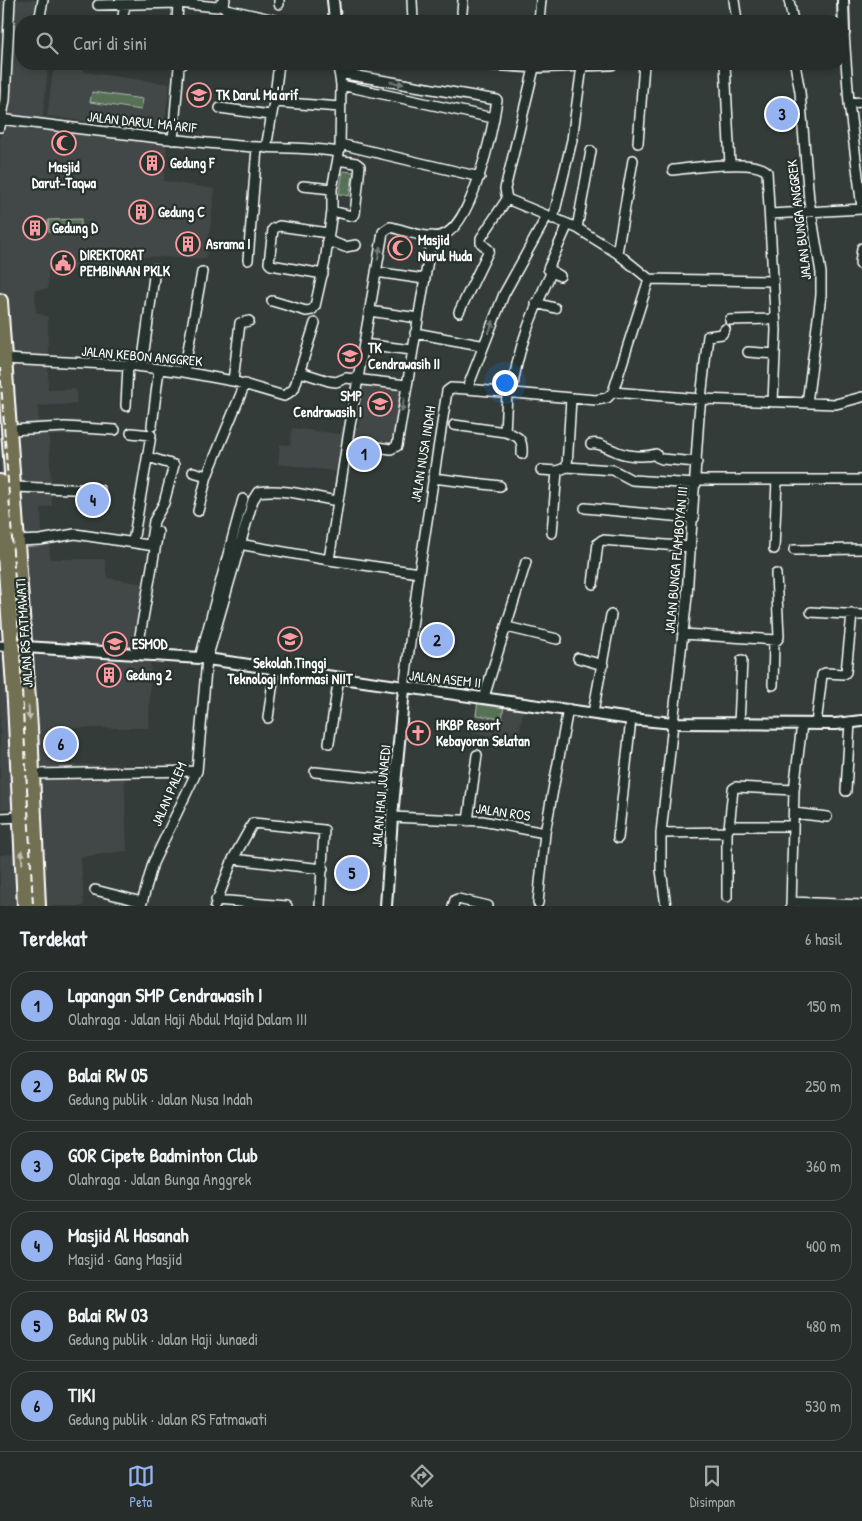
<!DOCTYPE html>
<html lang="id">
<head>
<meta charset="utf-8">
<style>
  :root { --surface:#262d2b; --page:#323937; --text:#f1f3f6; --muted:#a4a8a9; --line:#424947; --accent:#95b2f1 }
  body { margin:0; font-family:"Patrick Hand",sans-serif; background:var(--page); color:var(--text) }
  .you { position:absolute; left:504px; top:382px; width:18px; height:18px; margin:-12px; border:4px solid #fff; border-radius:50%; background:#1a73e8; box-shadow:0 0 0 8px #1a73e833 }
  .badge { display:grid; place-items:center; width:32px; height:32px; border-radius:50%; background:var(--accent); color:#111; font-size:16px; font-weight:700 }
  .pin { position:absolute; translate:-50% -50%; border:2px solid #fff; box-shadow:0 1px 5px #0006 }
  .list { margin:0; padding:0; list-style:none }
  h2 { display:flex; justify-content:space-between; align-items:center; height:65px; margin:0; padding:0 20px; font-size:21px }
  h2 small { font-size:16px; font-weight:400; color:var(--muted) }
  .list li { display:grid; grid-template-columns:32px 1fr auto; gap:15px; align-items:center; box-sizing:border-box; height:70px; margin:0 10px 10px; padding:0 10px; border:1px solid var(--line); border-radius:20px }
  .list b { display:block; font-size:19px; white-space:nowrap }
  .list p { margin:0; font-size:16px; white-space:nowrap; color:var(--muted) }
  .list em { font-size:16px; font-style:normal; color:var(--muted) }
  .icon { flex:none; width:28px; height:28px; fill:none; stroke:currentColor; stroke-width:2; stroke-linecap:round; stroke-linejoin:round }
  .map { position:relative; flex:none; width:862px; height:906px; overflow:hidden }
  .search { position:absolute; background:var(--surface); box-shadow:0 2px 8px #0003; left:15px; right:15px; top:15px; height:55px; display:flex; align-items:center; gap:12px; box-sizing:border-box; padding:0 18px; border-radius:20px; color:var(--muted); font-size:19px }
  .sheet { height:545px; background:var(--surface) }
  nav { display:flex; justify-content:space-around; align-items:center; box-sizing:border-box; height:70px; border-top:1px solid var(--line); background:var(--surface); font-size:14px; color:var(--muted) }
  nav a { display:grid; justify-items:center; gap:2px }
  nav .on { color:var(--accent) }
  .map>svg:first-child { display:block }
  .built { fill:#434747 }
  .green { fill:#577156; stroke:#abb8aa }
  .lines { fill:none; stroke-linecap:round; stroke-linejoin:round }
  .minor-casing { stroke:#fff; stroke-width:12 }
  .tertiary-casing { stroke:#fff; stroke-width:14 }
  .primary-casing { stroke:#fff; stroke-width:18 }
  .minor { stroke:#26332d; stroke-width:9 }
  .tertiary { stroke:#26332d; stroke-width:10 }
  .primary { stroke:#716f52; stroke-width:14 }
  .rail { stroke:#fff; stroke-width:2; stroke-dasharray:8 4; stroke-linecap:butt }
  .oneway { fill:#727a76 }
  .oneway2 { fill:#bfbeb1 }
  .labels { text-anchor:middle; stroke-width:4.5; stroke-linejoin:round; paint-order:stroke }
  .poi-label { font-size:14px; font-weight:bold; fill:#fff; stroke:#26332d; text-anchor:start }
  .street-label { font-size:14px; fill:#fff; stroke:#26332d }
</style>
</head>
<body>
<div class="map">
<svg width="862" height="906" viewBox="0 0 862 906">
  <rect width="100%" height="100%" fill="#333c39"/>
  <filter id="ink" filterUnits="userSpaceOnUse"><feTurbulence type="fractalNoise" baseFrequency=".02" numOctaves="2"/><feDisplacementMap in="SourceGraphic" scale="10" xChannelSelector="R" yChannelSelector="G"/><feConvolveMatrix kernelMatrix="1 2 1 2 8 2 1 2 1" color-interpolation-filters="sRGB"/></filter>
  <g filter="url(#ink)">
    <path class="built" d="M0,0H45L44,21H21V64L48,67L43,117L167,139L164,181L215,189L206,259L115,255V267L48,271V289L35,290L36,312L48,317V390L76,389L77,404L38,406V421L82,420L81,434L49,436L52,506L41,508L42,536H49L50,559H105L107,578L146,584L140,647L151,648L149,728H63L64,765H124L127,851L81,857L84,906H0V855L13,854V809H0Z
      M54,64L84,67V72L170,84L163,132L47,116Z
      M364,378L402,382L395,442L380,441L376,468L342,463L341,472L278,464L280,444L290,445L292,428L340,434L342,426L358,428Z
      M477,698L524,705L518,740L472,733Z"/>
    <path class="green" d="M92,92L143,99L141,110L90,102Z
      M343,171L354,172L349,196L339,194Z
      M81,219V231L49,232L48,220Z
      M353,444L377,447L375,464L351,461Z
      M478,701L504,705L502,719L476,715Z"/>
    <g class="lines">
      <g class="minor-casing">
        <path id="minor" d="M412,0L413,21
          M734,0L737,21
          M789,0L793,21
          M279,4V0
          M98,5L178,3L217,7L225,0
          M222,5L226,9L279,21
          M462,12L463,0
          M39,21L43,0
          M122,21L125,5
          M177,21L178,3
          M539,21L541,0
          M844,33L849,103L862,208
          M725,64L730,165
          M795,64L800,92L809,200L821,273V295L807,403
          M339,73L497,100C493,128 472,230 440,236C425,239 405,230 390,227L383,232L347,443L391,449L397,446L432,236
          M341,85L493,118
          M274,102L279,64
          M849,103L862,102
          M220,108L270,115
          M0,119C80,129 160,139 240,146C273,149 305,146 339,152
          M0,127L5,100L10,0
          M173,140L179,67L183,64
          M638,143L644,64
          M340,144L480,177
          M266,148L274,102L340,107
          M673,170C692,168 755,158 767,172L776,330L773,402
          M303,186L332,189
          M507,199L577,228L617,253L649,279L772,281
          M332,211L352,216L355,214L360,166L356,163L338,160
          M770,214L862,209
          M553,219L572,140L582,66
          M577,228L591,151
          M327,240L345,247L356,245
          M617,253L633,160
          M248,260L257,148
          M860,264L862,248
          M376,272L424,279
          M323,274L271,265L269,263L273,229L279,226L328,233
          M560,276L548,269L568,224
          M272,301L306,311L312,310L315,306L325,262L332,211V189L340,148L341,85L338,64
          M536,303L555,308
          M369,311L418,318
          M459,312L489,250L481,243V238L507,199L505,189L535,64
          M730,320L774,319
          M415,333L480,345
          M364,344L412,350
          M748,352L775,354
          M4,359L128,365L184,372L233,381L284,396L294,389L315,323
          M142,366L155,269
          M184,372L202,272
          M300,372L329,381L336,382L346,378L406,385
          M233,381L240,323L249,321
          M467,389L504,294L547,216
          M613,392L701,399L836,404L862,397
          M512,393C517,348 533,312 552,271
          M126,406L128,365
          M454,425L505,432L507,393
          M152,426L159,369
          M10,430L65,427L115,430
          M505,432C519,436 523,439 522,454
          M131,433L151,435L133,542
          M591,444C600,442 604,447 613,450C624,456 644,458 656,454L657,457L662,459L697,462
          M148,457L174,465L164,503L154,521L151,540
          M567,467L613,470L632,480L696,484
          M541,470L557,471L567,467L571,398
          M193,472L207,476
          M433,478L500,486
          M696,480H862
          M14,487L100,490
          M585,508L694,518
          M198,511L207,476L245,384
          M552,533L557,471
          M17,541L40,540L75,534L155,546
          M239,544L329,560L419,573
          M774,549L777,480
          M794,550L862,549
          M329,560L347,443
          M593,584L598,543L602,540L691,547
          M811,612L862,615
          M507,627L557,639
          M683,634L777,640L779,637L776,574
          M0,646L12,647
          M137,653L158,532
          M200,658L243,499
          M578,658L603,665
          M773,685L774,641
          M404,689L419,573L447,391L451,388L467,389L596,400L607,398L613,392L649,279
          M484,697L526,562
          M593,713L611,615
          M268,718L275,667
          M739,724L742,660
          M816,724L822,675L825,673L844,674L846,672L852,614
          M329,743L339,677
          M315,772L395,780
          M33,774L197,771
          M846,791L850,722
          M794,813L827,817
          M392,817L482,821L545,833
          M0,818L21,817
          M468,821L477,755
          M729,826H793
          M727,832V897
          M661,833L727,832L729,828L733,789L736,787L794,790
          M618,838L631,719
          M233,859L323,869
          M95,890L142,902
          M216,900L287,906
          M791,902L862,905
          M538,903L545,833L568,709
          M141,906L153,863L197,771L207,659L253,500L258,492C284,488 313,497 338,501
          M215,906L233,859L253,823L324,830L320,906
          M453,906L455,900L458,899L488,906
          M666,906L661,870V833L687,596L699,416L708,336L722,334L725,329
          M791,906L794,790L802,724"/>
      </g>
      <g class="tertiary-casing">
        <path id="tertiary" d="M333,0L335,21
          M841,33H844L843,0
          M489,64L534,67L612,64
          M25,647L200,658L631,719L674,723L836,724L862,721
          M386,906L392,817L404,689"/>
      </g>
      <g class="primary-casing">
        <path id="primary" d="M0,301L30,728L38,906
          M0,482L15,702L25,906"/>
      </g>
      <use href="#minor" class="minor"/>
      <use href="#tertiary" class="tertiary"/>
      <use href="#primary" class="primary"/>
      <path class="rail" d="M0,368L20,651L33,906"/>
    </g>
    <defs><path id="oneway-solid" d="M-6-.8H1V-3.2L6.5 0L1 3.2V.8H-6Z" transform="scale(1.25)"/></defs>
    <g class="oneway">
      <use href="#oneway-solid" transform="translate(397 83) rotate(9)"/>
      <use href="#oneway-solid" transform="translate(379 253) rotate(-79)"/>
      <use href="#oneway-solid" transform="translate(491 327) rotate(-69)"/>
      <use href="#oneway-solid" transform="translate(403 405) rotate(98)"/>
    </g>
    <g class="oneway2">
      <use href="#oneway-solid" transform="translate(29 713) rotate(86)"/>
      <use href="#oneway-solid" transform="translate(22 857) rotate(-92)"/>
    </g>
  </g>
  <defs>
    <g id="school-ring" transform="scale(1.25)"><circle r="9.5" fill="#26332d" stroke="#ff9aa2" stroke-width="1.5"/><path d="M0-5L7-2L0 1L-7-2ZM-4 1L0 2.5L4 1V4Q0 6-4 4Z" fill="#ff9aa2"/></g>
    <g id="mosque-ring" transform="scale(1.25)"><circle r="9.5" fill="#26332d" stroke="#ff9aa2" stroke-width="1.5"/><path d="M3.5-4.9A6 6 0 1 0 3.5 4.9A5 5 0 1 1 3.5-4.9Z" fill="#ff9aa2"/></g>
    <g id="building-ring" transform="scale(1.25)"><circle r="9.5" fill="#26332d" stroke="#ff9aa2" stroke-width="1.5"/><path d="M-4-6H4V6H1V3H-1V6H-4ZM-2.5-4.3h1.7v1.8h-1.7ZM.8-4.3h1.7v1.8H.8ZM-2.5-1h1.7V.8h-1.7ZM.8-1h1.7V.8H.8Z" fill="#ff9aa2"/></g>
    <g id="civic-ring" transform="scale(1.25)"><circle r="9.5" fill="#26332d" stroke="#ff9aa2" stroke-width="1.5"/><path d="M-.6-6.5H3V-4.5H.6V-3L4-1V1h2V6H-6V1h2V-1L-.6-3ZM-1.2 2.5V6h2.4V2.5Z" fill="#ff9aa2"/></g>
    <g id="university-ring" transform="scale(1.25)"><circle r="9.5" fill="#26332d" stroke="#ff9aa2" stroke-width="1.5"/><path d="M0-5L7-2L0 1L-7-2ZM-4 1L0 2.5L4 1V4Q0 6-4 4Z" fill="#ff9aa2"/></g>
    <g id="church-ring" transform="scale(1.25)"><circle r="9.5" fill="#26332d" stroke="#ff9aa2" stroke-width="1.5"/><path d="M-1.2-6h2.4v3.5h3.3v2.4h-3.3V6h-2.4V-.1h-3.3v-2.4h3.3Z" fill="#ff9aa2"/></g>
  </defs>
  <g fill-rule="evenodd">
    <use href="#school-ring" x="199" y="95"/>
    <use href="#mosque-ring" x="64" y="143"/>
    <use href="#building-ring" x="152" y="163"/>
    <use href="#building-ring" x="141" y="212"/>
    <use href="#building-ring" x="35" y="228"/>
    <use href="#building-ring" x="188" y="244"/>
    <use href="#mosque-ring" x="400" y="248"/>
    <use href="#civic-ring" x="63" y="263"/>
    <use href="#school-ring" x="350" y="356"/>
    <use href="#school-ring" x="380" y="404"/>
    <use href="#university-ring" x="290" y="639"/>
    <use href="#university-ring" x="115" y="644"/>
    <use href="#building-ring" x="109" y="675"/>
    <use href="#church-ring" x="418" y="733"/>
  </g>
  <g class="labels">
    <g class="poi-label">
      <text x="216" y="100">TK Darul Ma'arif</text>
      <text x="170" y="168">Gedung F</text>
      <text x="64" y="172" text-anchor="middle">Masjid<tspan x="64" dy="16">Darut-Taqwa</tspan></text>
      <text x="158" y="217">Gedung C</text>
      <text x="52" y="233">Gedung D</text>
      <text x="418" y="245">Masjid<tspan x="418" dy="16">Nurul Huda</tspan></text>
      <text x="206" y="249">Asrama I</text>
      <text x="80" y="260">DIREKTORAT<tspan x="80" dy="16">PEMBINAAN PKLK</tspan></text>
      <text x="368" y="353">TK<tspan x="368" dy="16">Cendrawasih II</tspan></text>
      <text x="362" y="401" text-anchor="end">SMP<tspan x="362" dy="16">Cendrawasih I</tspan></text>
      <text x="132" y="649">ESMOD</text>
      <text x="290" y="668" text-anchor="middle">Sekolah Tinggi<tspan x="290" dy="16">Teknologi Informasi NIIT</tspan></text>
      <text x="126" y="680">Gedung 2</text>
      <text x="436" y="730">HKBP Resort<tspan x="436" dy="16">Kebayoran Selatan</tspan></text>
    </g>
    <g class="street-label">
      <text transform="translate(142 122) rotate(6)" y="5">JALAN DARUL MA'ARIF</text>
      <text transform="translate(799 220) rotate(-97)" y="5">JALAN BUNGA ANGGREK</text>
      <text transform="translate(142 356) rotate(5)" y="5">JALAN KEBON ANGGREK</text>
      <text transform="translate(423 454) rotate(-81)" y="5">JALAN NUSA INDAH</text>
      <text transform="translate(676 560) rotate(-85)" y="5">JALAN BUNGA FLAMBOYAN III</text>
      <text transform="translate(24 633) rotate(-94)" y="5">JALAN RS FATMAWATI</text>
      <text transform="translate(445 679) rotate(6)" y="5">JALAN ASEM II</text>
      <text transform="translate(169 794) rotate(-67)" y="5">JALAN PALEM</text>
      <text transform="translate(381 796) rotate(-85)" y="5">JALAN HAJI JUNAEDI</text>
      <text transform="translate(503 812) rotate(8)" y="5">JALAN ROS</text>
    </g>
  </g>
</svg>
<div class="you"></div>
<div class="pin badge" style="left:364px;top:454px">1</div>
<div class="pin badge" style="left:437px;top:640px">2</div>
<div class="pin badge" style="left:782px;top:114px">3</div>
<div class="pin badge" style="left:93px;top:500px">4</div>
<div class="pin badge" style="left:352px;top:873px">5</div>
<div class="pin badge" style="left:61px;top:744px">6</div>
<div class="search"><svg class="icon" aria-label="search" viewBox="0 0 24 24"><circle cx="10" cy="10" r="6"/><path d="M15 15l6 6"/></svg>Cari di sini</div>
</div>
<section class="sheet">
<h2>Terdekat<small>6 hasil</small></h2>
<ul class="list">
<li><span class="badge">1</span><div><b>Lapangan SMP Cendrawasih I</b><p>Olahraga · Jalan Haji Abdul Majid Dalam III</p></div><em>150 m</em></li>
<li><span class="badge">2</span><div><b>Balai RW 05</b><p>Gedung publik · Jalan Nusa Indah</p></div><em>250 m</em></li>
<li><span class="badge">3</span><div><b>GOR Cipete Badminton Club</b><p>Olahraga · Jalan Bunga Anggrek</p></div><em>360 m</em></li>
<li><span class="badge">4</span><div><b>Masjid Al Hasanah</b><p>Masjid · Gang Masjid</p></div><em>400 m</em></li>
<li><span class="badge">5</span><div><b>Balai RW 03</b><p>Gedung publik · Jalan Haji Junaedi</p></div><em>480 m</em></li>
<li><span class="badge">6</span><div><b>TIKI</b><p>Gedung publik · Jalan RS Fatmawati</p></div><em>530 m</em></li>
</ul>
</section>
<nav>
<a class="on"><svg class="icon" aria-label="map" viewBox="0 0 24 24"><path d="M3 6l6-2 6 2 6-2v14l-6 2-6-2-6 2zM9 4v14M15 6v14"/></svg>Peta</a>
<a><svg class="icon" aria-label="directions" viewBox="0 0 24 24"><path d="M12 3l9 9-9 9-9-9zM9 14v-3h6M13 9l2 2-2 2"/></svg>Rute</a>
<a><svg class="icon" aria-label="saved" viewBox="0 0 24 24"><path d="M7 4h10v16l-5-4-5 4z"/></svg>Disimpan</a>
</nav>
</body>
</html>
